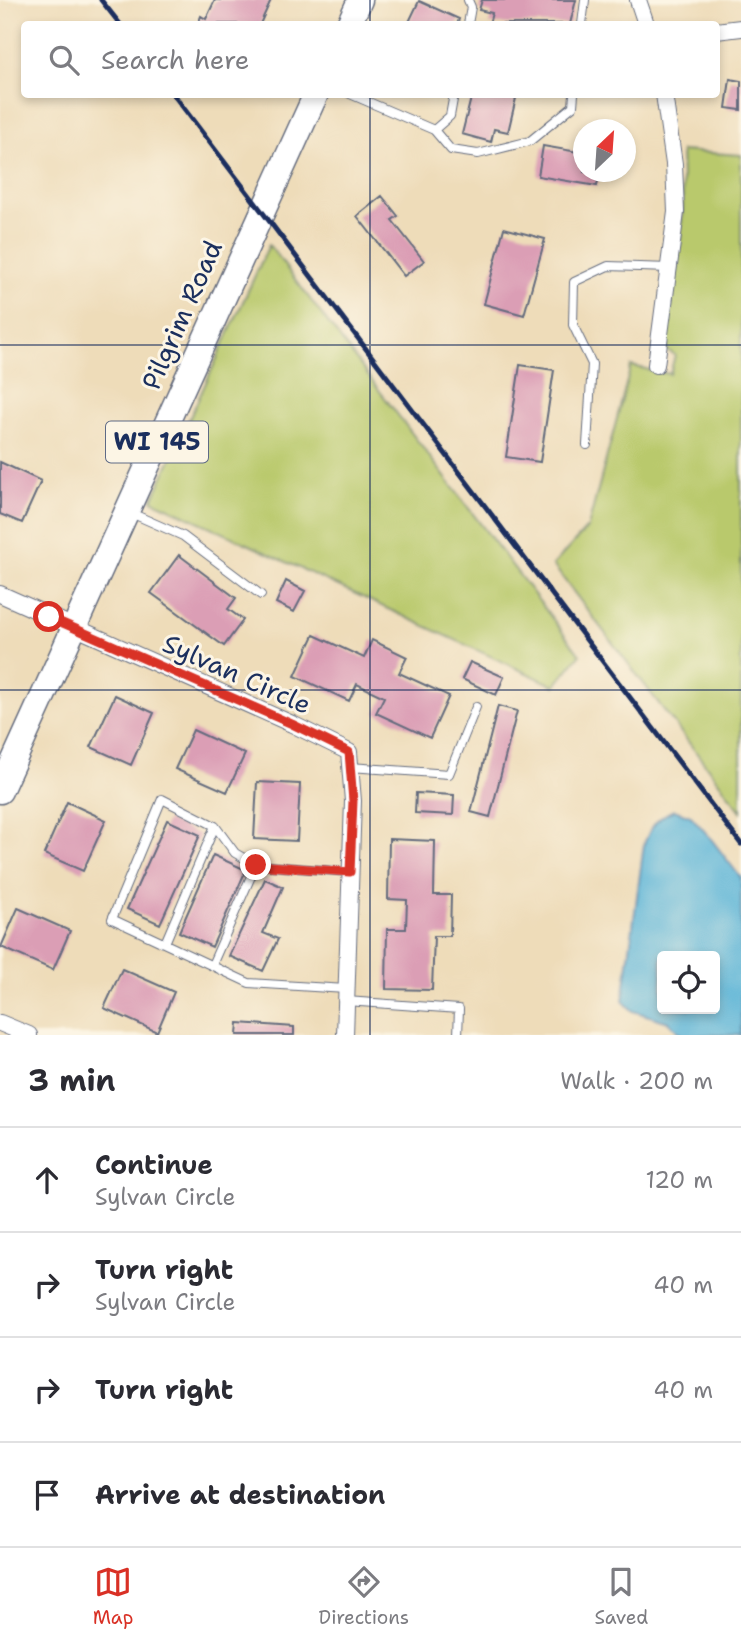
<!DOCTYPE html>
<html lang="en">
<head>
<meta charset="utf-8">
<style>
  :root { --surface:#fff; --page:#f7f7f7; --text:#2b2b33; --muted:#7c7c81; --line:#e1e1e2; --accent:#d93025 }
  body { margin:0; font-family:"Shantell Sans",sans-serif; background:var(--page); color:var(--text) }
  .controls { position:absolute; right:21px; bottom:21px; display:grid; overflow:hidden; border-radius:7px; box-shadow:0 4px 10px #0003 }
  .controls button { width:63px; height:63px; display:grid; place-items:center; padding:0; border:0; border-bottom:2px solid var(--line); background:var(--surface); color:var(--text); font:35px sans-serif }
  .compass { position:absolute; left:573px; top:119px; width:63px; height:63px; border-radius:50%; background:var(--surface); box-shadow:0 4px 10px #0003; rotate:25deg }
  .stop { position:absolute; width:21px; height:21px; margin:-16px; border:5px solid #d93025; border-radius:50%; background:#fff }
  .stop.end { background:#d93025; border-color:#fff; box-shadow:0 2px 7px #0008 }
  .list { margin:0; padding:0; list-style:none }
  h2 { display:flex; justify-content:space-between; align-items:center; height:91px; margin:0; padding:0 28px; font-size:30px }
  h2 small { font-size:23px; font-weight:400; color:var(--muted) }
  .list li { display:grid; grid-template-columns:46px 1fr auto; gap:21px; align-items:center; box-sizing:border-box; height:105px; padding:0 28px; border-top:2px solid var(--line) }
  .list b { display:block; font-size:26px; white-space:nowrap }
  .list p { margin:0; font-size:23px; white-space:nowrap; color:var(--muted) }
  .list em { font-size:23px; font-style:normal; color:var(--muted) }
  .icon { flex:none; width:38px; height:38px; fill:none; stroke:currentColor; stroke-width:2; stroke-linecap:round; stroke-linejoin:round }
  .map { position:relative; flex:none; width:741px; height:1035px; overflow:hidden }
  .search { position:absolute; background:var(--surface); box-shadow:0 4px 10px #0003; left:21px; right:21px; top:21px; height:77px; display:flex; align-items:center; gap:18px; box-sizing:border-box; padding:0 24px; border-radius:7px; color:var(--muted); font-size:26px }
  .sheet { height:511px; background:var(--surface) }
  nav { display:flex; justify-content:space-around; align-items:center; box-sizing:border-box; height:98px; border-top:2px solid var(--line); background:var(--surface); font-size:19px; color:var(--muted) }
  nav a { display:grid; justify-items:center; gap:4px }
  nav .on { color:var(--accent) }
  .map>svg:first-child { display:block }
  .green { fill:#b9c96c; stroke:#6a7c65; stroke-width:2 }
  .water { fill:#59b3d7; stroke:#3a719a; stroke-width:2; fill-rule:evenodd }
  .building { fill:#db9eb5 }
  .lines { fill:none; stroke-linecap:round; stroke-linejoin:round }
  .lane-casing { stroke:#656c7e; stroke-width:10 }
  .street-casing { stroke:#656c7e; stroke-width:18 }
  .primary-casing { stroke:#656c7e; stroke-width:27 }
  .lane { stroke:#fff; stroke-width:8 }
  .street { stroke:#fff; stroke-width:16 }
  .primary { stroke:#fff; stroke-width:24 }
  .rail { stroke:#1b2f5e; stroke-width:5 }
  .route { stroke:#d93025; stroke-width:9 }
  .grid { fill:none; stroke:#1b2f5e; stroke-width:2; stroke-opacity:0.55 }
  .labels { text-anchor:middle; stroke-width:6; stroke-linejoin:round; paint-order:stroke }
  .shield { fill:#fcf5e5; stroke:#5e6a86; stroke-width:2 }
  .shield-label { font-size:24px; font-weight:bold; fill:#1b2f5e }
  .street-label { font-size:26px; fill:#1b2f5e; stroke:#fcf5e5 }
</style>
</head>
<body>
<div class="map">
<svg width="741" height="1035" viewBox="0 0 741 1035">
  <rect width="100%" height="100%" fill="#fcf5e5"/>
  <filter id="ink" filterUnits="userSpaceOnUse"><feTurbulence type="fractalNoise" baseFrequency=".0143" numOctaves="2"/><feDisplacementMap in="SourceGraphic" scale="14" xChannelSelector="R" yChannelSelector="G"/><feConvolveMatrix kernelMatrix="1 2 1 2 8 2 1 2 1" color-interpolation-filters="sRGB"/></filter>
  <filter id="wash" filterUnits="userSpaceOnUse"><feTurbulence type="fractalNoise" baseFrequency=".00686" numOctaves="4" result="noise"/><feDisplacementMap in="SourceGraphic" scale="28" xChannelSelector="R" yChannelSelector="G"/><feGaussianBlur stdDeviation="1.57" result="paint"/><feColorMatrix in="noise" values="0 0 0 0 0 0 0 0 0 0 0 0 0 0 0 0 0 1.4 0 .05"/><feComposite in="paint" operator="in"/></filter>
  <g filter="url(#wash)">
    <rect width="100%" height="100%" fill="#eedcb9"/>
    <path class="green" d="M681,151L741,155V811L553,565L588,527L631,366L670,374L675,355L668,351L666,344L680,248L683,205Z
      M269,245L580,655L555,686L152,500Z"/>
    <path class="water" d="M674,810L691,816L708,835L741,878V1035H681L669,1022L633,1011L623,1001L644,844C651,827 656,818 674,810ZM662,956H715V1009H662Z"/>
    <g id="blocks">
      <path class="building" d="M215,0H271L260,24H198L201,16L206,19Z
        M482,0H576L570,24H489L492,13L479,10Z
        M419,1L459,19L457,24H408Z
        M730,79L741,81V110L726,108Z
        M472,94H517L508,132L494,129L491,142L462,134Z
        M543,146L584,153V172H600L597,186L538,176Z
        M382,196L398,216L392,220L424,261L404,276L357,216Z
        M504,228L545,239L524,315L484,304Z
        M520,365L554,370L540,462L506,457Z
        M0,462L41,481L22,523L0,514Z
        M179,555L236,598L228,609L243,620L224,646L151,593Z
        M286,581L305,591L294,612L276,603Z
        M314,635L364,658L372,640L407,657L399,673L449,696L430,738L376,713L384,697L357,684L349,701L295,676Z
        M470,662L504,677L496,695L462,679Z
        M115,695L154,713L131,765L91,747Z
        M498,706L517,711L490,817L471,812Z
        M193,730L245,754L227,792L175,769Z
        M257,782L300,784L297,841L254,839Z
        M416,793L454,795L453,815L415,813Z
        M67,802L106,820L83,871L44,854Z
        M167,820L200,835L160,924L127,909Z
        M389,839L435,841L434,895H451L450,936H434L432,990L386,989L387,929H406L407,900L388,899Z
        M213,855L246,870L212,947L179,932Z
        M265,879L283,887L263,933L278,939L263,971L229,956Z
        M18,908L70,931L53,970L1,947Z
        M122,969L174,992L157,1032L104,1008Z
        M238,1023L294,1027V1035H237Z"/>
    </g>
  </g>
  <g filter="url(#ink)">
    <use href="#blocks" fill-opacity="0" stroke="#656c7e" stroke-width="2"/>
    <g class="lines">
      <g class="lane-casing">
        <path id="lane" d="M468,24L471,7L468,0
          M582,24L585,0
          M350,94L434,130L450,116L454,94
          M434,130L451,150L478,154L530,141L573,106L574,94
          M587,445L592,364L573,325L574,282L608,266L670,268
          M131,513L183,536L261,595
          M350,767L449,774L476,707
          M165,943L215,826
          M212,965L256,865
          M346,989L249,983L112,919L162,799L215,826L235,853L256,865L350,872
          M346,1001L459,1009L458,1035"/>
      </g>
      <g class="street-casing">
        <path id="street" d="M638,0L646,24
          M716,31L741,28
          M656,365L676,212L674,164L664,94
          M0,594L292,724L349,752L353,801L345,1035
          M0,1023L29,1035"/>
      </g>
      <g class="primary-casing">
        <path id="primary" d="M349,24L360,0
          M0,791L316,94"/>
      </g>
      <use href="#lane" class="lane"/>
      <use href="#street" class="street"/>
      <use href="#primary" class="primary"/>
      <path class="rail" d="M101,0L120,24
        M173,94L741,844"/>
    </g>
  </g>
  <g class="lines" filter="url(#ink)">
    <path class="route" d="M49,617L292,724L349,752L353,801L350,872L256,865"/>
  </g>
  <path class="grid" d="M370,0V24M370,94V1035M0,345H741M0,690H741"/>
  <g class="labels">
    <rect class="shield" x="106" y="421.5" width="102" height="41" rx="5"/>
    <g class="shield-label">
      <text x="157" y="450">WI 145</text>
    </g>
    <g class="street-label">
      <text transform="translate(182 315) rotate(-66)" y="9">Pilgrim Road</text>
      <text transform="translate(237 674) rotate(24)" y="9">Sylvan Circle</text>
    </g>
  </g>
</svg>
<div class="controls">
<button><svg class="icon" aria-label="locate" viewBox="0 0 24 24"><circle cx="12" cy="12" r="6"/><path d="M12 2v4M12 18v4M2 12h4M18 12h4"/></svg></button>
</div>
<svg class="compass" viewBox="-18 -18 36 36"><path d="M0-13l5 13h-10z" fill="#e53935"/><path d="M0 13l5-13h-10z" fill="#7c7c81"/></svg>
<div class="stop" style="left:49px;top:617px"></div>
<div class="stop end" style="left:256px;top:865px"></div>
<div class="search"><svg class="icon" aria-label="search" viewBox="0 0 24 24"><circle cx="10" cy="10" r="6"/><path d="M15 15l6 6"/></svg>Search here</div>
</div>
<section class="sheet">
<h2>3 min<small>Walk · 200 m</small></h2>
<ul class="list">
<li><svg class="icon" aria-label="ahead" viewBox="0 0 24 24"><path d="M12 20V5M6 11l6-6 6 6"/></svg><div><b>Continue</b><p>Sylvan Circle</p></div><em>120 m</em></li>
<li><svg class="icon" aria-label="right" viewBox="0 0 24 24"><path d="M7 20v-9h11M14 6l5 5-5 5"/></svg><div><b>Turn right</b><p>Sylvan Circle</p></div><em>40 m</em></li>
<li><svg class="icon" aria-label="right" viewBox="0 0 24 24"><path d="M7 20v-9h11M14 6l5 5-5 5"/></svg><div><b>Turn right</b></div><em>40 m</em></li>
<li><svg class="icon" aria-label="arrive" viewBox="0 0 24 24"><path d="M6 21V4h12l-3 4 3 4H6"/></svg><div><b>Arrive at destination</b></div></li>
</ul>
</section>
<nav>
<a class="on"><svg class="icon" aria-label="map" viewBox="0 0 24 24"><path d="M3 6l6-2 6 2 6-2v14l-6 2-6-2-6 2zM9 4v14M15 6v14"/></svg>Map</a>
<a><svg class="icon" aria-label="directions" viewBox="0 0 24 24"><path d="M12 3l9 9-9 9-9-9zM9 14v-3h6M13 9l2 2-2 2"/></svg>Directions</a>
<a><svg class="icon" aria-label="saved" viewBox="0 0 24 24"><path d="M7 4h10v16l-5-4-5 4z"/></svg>Saved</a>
</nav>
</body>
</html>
